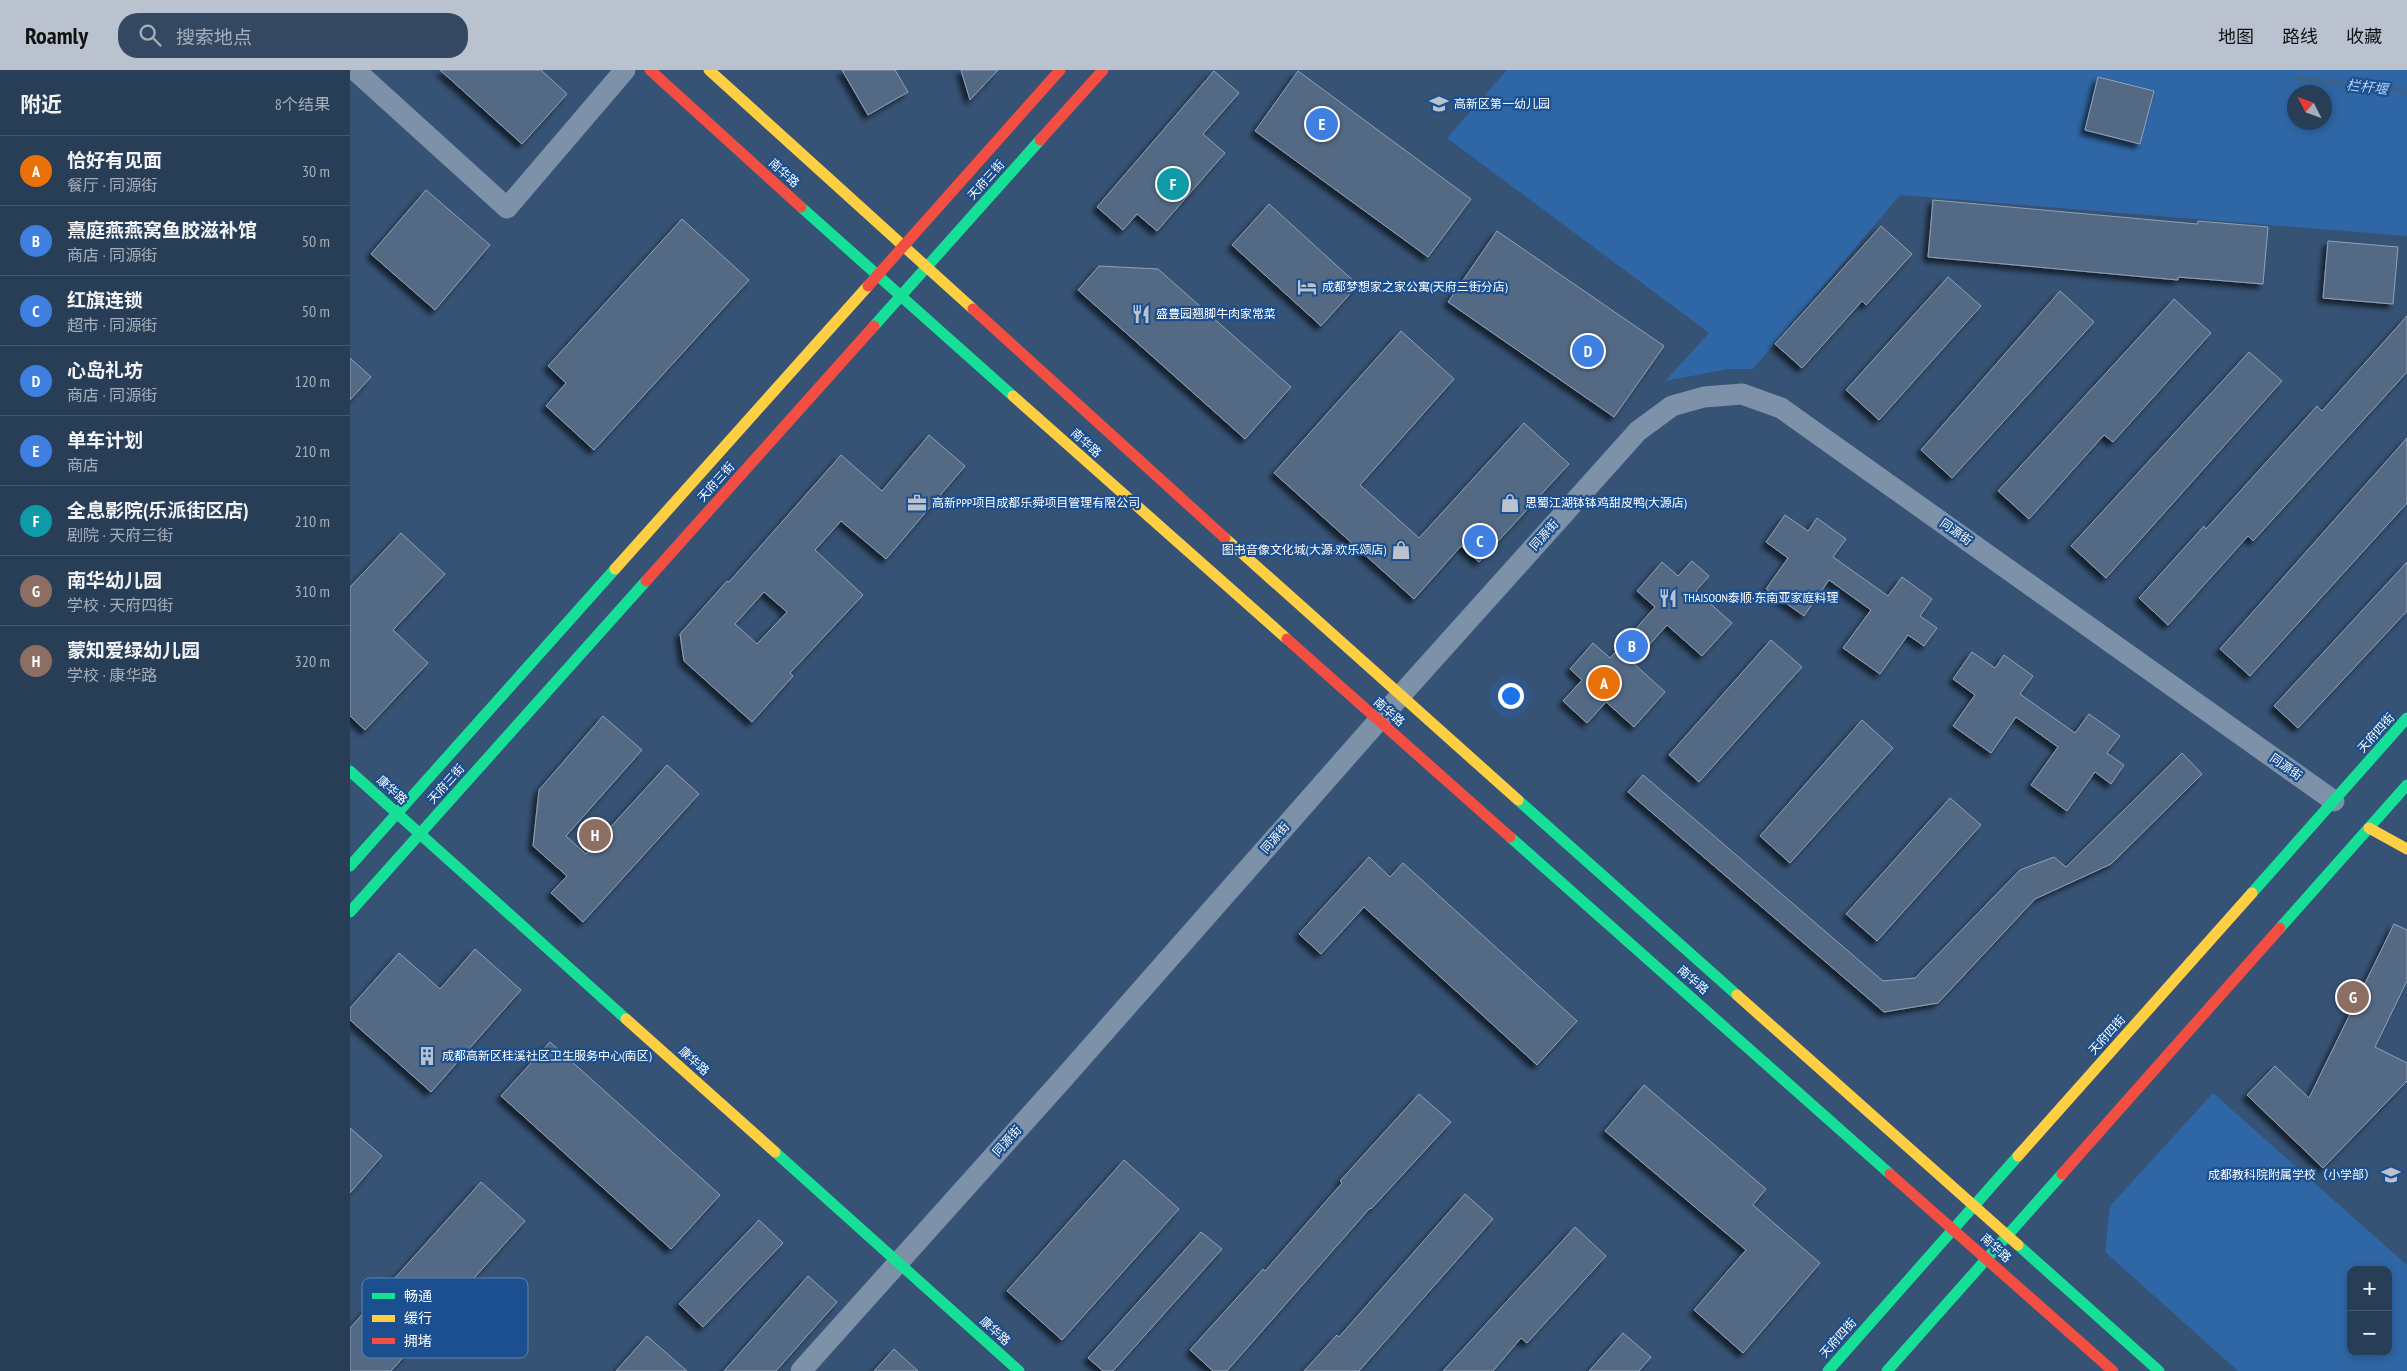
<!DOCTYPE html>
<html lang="zh">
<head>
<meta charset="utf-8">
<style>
  :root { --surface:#283e57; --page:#344961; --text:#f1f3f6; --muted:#a5aeba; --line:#44576d; --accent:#b9c2ce }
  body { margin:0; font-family:"PT Sans Narrow","Noto Sans SC",sans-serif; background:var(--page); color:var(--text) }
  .controls { position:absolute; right:15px; bottom:15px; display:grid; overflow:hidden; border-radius:10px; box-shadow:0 2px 8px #0003 }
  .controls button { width:45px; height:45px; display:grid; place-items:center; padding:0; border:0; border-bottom:1px solid var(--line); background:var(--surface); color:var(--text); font:25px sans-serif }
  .compass { position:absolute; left:1937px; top:15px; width:45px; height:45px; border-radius:50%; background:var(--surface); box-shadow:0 2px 8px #0003; rotate:312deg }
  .you { position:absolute; left:1160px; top:625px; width:18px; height:18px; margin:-12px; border:4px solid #fff; border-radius:50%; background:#1a73e8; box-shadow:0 0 0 8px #1a73e833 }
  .badge { display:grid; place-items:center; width:32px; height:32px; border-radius:50%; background:var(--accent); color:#fff; font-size:16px; font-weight:700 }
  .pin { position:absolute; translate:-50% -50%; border:2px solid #fff; box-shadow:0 1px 5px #0006 }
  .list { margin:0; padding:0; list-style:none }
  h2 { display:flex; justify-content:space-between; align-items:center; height:65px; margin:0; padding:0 20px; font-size:21px }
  h2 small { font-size:16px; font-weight:400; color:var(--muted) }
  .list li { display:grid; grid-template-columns:32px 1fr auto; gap:15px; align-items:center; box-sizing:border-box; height:70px; padding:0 20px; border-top:1px solid var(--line) }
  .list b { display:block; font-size:19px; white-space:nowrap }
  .list p { margin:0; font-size:16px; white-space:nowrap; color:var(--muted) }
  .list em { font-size:16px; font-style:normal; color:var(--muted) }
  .icon { flex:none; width:28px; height:28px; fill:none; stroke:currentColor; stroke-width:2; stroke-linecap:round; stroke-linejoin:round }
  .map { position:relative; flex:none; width:2057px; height:1301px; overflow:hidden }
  header { display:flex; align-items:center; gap:30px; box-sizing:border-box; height:70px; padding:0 25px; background:var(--accent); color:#111 }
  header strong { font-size:24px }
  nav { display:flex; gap:28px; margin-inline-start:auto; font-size:18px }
  .search { width:350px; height:45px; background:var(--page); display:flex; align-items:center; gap:12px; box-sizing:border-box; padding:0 18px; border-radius:20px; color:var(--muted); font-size:19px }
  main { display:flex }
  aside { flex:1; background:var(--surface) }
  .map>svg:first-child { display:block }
  .green { fill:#2f66a5; fill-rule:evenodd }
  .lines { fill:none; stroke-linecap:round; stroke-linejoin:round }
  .stream { stroke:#3b618d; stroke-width:5.5 }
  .building { fill:#526984; stroke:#92a2b6; fill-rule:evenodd; filter:url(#shadow) }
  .street { stroke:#7d92a8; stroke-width:21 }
  .fast { stroke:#16e098; stroke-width:11 }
  .slow { stroke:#ffcf43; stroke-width:11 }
  .jam { stroke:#f24e42; stroke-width:11 }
  .labels { text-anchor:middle; stroke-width:4.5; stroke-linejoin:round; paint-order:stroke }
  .poi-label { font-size:12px; fill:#fff; stroke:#1b4f8f; text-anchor:start }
  .street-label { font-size:12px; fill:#fff; stroke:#1b4f8f }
  .water-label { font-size:14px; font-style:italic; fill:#b5d3f5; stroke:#1b4f8f }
  .key { fill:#1b4f8f; stroke:#5f84b1; stroke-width:1 }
  .key-label { font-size:14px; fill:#fff }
</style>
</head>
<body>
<header>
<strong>Roamly</strong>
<div class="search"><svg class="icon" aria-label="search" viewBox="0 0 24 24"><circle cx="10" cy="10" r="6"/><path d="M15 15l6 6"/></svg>搜索地点</div>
<nav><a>地图</a><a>路线</a><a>收藏</a></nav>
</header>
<main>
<aside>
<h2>附近<small>8个结果</small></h2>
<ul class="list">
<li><span class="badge" style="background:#e8710a">A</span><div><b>恰好有见面</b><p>餐厅 · 同源街</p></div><em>30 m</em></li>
<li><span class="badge" style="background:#3f7fe0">B</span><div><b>熹庭燕燕窝鱼胶滋补馆</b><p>商店 · 同源街</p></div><em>50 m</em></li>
<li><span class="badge" style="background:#3f7fe0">C</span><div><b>红旗连锁</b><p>超市 · 同源街</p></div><em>50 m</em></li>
<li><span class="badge" style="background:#3f7fe0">D</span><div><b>心岛礼坊</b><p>商店 · 同源街</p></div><em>120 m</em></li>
<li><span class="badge" style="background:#3f7fe0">E</span><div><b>单车计划</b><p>商店</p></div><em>210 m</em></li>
<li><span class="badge" style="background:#0f9aa8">F</span><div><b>全息影院(乐派街区店)</b><p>剧院 · 天府三街</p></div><em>210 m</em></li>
<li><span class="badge" style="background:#8d6e63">G</span><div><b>南华幼儿园</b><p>学校 · 天府四街</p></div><em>310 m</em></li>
<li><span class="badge" style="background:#8d6e63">H</span><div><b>蒙知爱绿幼儿园</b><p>学校 · 康华路</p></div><em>320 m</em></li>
</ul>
</aside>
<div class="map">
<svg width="2057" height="1301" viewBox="0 0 2057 1301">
  <defs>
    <filter id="shadow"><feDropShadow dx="-4.5" dy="4.5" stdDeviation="2.5" flood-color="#0009"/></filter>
  </defs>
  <rect width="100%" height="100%" fill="#365274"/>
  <path class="green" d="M1157,0H2057V166L1550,125L1403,299H1378L1315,311L1359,263L1097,68ZM1944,22H1974V52H1944Z
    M1863,1023L2057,1195V1301H1888L1755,1182L1760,1136ZM2001,1200H2038V1282H2001Z"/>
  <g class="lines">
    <path class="stream" d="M1947,8L2057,22"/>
  </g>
  <path class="building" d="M90,0H191L217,24L172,74Z
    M492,0H545L558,22L518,45Z
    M611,0H648L620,30Z
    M864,1L889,23L853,64L875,83L807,161L787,144L773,160L747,137Z
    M948,1L1121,129L1078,187L905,61Z
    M1748,7L1804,21L1790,74L1735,60Z
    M76,120L140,175L85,240L21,184Z
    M1583,130L1847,154L1848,151L1918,157L1913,214L1828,207V210L1578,187Z
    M919,134L1008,215L971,256L882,175Z
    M332,149L399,210L244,380L196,336L216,313L198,296Z
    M1531,156L1562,184L1516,235L1512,231L1452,298L1425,274Z
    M1147,161L1314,276L1264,347L1098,232Z
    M1978,171L2048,177L2043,234L1973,228Z
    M749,196L808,199L941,317L895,369L728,220Z
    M1598,207L1631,236L1529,350L1496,320Z
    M1710,221L1744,252L1602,408L1571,380Z
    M1824,229L1861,263L1763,372L1754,365L1679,449L1648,421Z
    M2057,246V302L1903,471L1898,466L1818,555L1789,528L1854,456L1856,459L1967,336L1972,341Z
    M1051,261L1104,309L1010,415L1069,468L1174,353L1219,394L1129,492L1111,476L1064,529L924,403Z
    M1899,282L1932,311L1756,508L1721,476Z
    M0,288L21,307L0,330Z
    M579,365L615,396L536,489L491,451L465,480L513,525L440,603L443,606L402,652L334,591L330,564L377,511L379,512L491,385L532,421ZM414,522L437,542L407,574L385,554Z
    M2057,368V433L1900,606L1870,579Z
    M1435,445L1458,461L1467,448L1496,469L1483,487L1538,526L1552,507L1582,529L1570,546L1587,558L1574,576L1558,565L1530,604L1493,578L1521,540L1479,510L1454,546L1416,519L1438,488L1416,472Z
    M51,463L95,504L43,560L78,593L15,660L0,646V517Z
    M1342,491L1359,506L1346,521L1382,553L1352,586L1317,555L1283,593L1315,622L1284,657L1256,632L1237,653L1213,631L1232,610L1220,599L1243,573L1260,588L1305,537L1287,521L1312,492L1328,506Z
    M2057,492V541L1948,658L1924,636Z
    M1421,570L1452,597L1349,712L1319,685Z
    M1622,582L1645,598L1654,585L1683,606L1670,624L1725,663L1739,644L1770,666L1757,683L1774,695L1761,714L1745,702L1717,741L1681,715L1708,677L1666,647L1641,683L1603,656L1625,625L1603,609Z
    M253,646L292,680L216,766L236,784L317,695L349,724L233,852L201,823L217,806L183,776L189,720Z
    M1512,650L1543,678L1440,793L1410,766Z
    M1832,683L1852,704L1761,794L1685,829L1588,933L1534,942L1278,722L1293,705L1533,911L1565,908L1670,800L1704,787L1716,797Z
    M1600,728L1631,755L1527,871L1496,844Z
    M1019,787L1040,807L1053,793L1227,951L1187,995L1014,837L971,884L949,864Z
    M2044,854L2057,860V911L2025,977L2057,993V1011L1973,1098L1897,1025L1925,996L1959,1028Z
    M125,879L171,920L81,1022L0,950V938L49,883L90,919Z
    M200,972L370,1125L321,1179L151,1026Z
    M1294,1015L1416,1119L1403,1135L1470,1193L1393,1283L1344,1240L1396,1180L1255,1061Z
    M1069,1024L1101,1052L1021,1139L1020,1138L877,1301H863L840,1280L913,1199L915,1201L992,1113L990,1111Z
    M0,1058L32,1086L0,1123Z
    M774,1090L829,1139L712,1270L657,1221Z
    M131,1112L175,1151L41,1301H0V1258Z
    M1115,1124L1143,1149L1009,1301H954L987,1265L989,1267Z
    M409,1150L433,1173L353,1257L329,1234Z
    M1225,1157L1256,1186L1177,1273L1171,1268L1143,1301H1093Z
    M851,1162L872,1179L763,1301H753L738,1288Z
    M458,1206L487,1232L426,1301H374Z
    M1273,1263L1301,1287L1289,1301H1239Z
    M297,1266L337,1301H266Z
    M544,1279L568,1301H524Z"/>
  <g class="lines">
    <path class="street" d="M5,0L157,138L275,0
      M451,1301L712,1010L1051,625L1288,361L1322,336L1354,327L1392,324L1431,338L1984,731"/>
    <path class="fast" d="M451,137L663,326
      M524,256L690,70
      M0,701L276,949
      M1168,730L1387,925
      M1160,767L1540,1104
      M0,796L265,499
      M1902,823L2057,648
      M0,842L296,511
      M1930,858L2057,715
      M425,1082L669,1301
      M1668,1175L1809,1301
      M1478,1301L1668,1086
      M1537,1301L1712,1104"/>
    <path class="slow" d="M359,0L623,239
      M663,326L937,569
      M875,468L1168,730
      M265,499L518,216
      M2019,758L2057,779
      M1387,925L1668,1175
      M276,949L425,1082
      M1668,1086L1902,823"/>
    <path class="jam" d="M300,0L451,137
      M690,70L753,0
      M518,216L710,0
      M623,239L875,468
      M296,511L524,256
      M937,569L1160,767
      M1540,1104L1763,1301
      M1712,1104L1930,858"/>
  </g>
  <defs>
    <g id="school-bare" transform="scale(1.5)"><path d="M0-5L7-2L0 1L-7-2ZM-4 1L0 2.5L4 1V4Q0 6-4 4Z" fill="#b9c2ce" stroke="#1b4f8f" stroke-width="2.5" paint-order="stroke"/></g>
    <g id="hotel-bare" transform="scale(1.5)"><path d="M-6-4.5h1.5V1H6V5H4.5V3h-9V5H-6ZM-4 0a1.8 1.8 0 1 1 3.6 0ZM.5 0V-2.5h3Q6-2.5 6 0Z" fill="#b9c2ce" stroke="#1b4f8f" stroke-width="2.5" paint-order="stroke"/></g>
    <g id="restaurant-bare" transform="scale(1.5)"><path d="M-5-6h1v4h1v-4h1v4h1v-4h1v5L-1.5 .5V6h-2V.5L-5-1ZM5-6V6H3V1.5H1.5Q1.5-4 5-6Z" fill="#b9c2ce" stroke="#1b4f8f" stroke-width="2.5" paint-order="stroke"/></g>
    <g id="office-bare" transform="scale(1.5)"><path d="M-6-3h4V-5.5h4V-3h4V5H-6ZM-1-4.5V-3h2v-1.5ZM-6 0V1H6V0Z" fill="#b9c2ce" stroke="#1b4f8f" stroke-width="2.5" paint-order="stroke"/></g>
    <g id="shop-bare" transform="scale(1.5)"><path d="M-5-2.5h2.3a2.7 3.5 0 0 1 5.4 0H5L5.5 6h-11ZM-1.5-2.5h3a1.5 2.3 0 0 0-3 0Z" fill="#b9c2ce" stroke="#1b4f8f" stroke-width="2.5" paint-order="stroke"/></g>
    <g id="building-bare" transform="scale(1.5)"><path d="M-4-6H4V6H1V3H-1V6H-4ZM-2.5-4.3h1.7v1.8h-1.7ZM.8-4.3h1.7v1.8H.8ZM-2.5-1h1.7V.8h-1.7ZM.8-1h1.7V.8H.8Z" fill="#b9c2ce" stroke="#1b4f8f" stroke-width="2.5" paint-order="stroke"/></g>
  </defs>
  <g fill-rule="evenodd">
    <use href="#school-bare" x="1089" y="34"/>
    <use href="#hotel-bare" x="957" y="217"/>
    <use href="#restaurant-bare" x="791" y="244"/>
    <use href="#office-bare" x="567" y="433"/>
    <use href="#shop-bare" x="1160" y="433"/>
    <use href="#shop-bare" x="1051" y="480"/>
    <use href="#restaurant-bare" x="1318" y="528"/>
    <use href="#building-bare" x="77" y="986"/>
    <use href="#school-bare" x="2041" y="1105"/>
  </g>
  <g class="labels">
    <g class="poi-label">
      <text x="1104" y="38">高新区第一幼儿园</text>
      <text x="972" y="221">成都梦想家之家公寓(天府三街分店)</text>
      <text x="806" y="248">盛豊园翘脚牛肉家常菜</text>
      <text x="582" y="437">高新PPP项目成都乐舜项目管理有限公司</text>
      <text x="1175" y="437">思蜀江湖钵钵鸡甜皮鸭(大源店)</text>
      <text x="1036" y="484" text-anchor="end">图书音像文化城(大源·欢乐颂店)</text>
      <text x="1333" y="532">THAISOON泰顺·东南亚家庭料理</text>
      <text x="92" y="990">成都高新区桂溪社区卫生服务中心(南区)</text>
      <text x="2026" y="1109" text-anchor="end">成都教科院附属学校（小学部）</text>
    </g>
    <g class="street-label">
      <text transform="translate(434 103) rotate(42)" y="4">南华路</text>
      <text transform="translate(636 110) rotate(-48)" y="4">天府三街</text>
      <text transform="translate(736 373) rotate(42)" y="4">南华路</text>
      <text transform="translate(366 412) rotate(-48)" y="4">天府三街</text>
      <text transform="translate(1606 462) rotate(35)" y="4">同源街</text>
      <text transform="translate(1194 465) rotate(-48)" y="4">同源街</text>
      <text transform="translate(1039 642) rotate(41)" y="4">南华路</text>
      <text transform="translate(2026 663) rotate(-48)" y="4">天府四街</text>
      <text transform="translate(1936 697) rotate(35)" y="4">同源街</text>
      <text transform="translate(96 714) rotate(-48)" y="4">天府三街</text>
      <text transform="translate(42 720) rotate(42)" y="4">康华路</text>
      <text transform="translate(925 768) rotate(-49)" y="4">同源街</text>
      <text transform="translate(1343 910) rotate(41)" y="4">南华路</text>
      <text transform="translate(1757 965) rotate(-48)" y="4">天府四街</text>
      <text transform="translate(344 991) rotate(42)" y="4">康华路</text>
      <text transform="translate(657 1071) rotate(-48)" y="4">同源街</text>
      <text transform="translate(1646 1178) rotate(42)" y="4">南华路</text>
      <text transform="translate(645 1261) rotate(42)" y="4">康华路</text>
      <text transform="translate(1488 1268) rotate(-48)" y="4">天府四街</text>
    </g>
    <g class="water-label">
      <text transform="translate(2017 17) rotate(7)" y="5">栏杆堰</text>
    </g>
  </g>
  <rect x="12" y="1208" width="166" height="80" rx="8" class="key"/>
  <rect x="22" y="1223" width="23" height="6" fill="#16e098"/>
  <rect x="22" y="1245" width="23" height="7" fill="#ffcf43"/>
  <rect x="22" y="1268" width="23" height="6" fill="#f24e42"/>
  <g class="key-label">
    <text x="54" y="1231">畅通</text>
    <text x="54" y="1253">缓行</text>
    <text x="54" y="1276">拥堵</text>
  </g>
</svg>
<div class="controls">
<button>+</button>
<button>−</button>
</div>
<svg class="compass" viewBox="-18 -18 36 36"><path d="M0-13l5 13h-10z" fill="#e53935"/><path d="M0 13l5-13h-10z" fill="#a5aeba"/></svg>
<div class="you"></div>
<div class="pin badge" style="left:1254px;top:613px;background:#e8710a">A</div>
<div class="pin badge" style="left:1282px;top:576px;background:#3f7fe0">B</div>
<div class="pin badge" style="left:1130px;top:471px;background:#3f7fe0">C</div>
<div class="pin badge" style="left:1238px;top:281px;background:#3f7fe0">D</div>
<div class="pin badge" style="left:972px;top:54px;background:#3f7fe0">E</div>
<div class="pin badge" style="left:823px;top:114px;background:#0f9aa8">F</div>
<div class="pin badge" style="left:2003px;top:927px;background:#8d6e63">G</div>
<div class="pin badge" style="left:245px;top:765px;background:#8d6e63">H</div>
</div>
</main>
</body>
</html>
